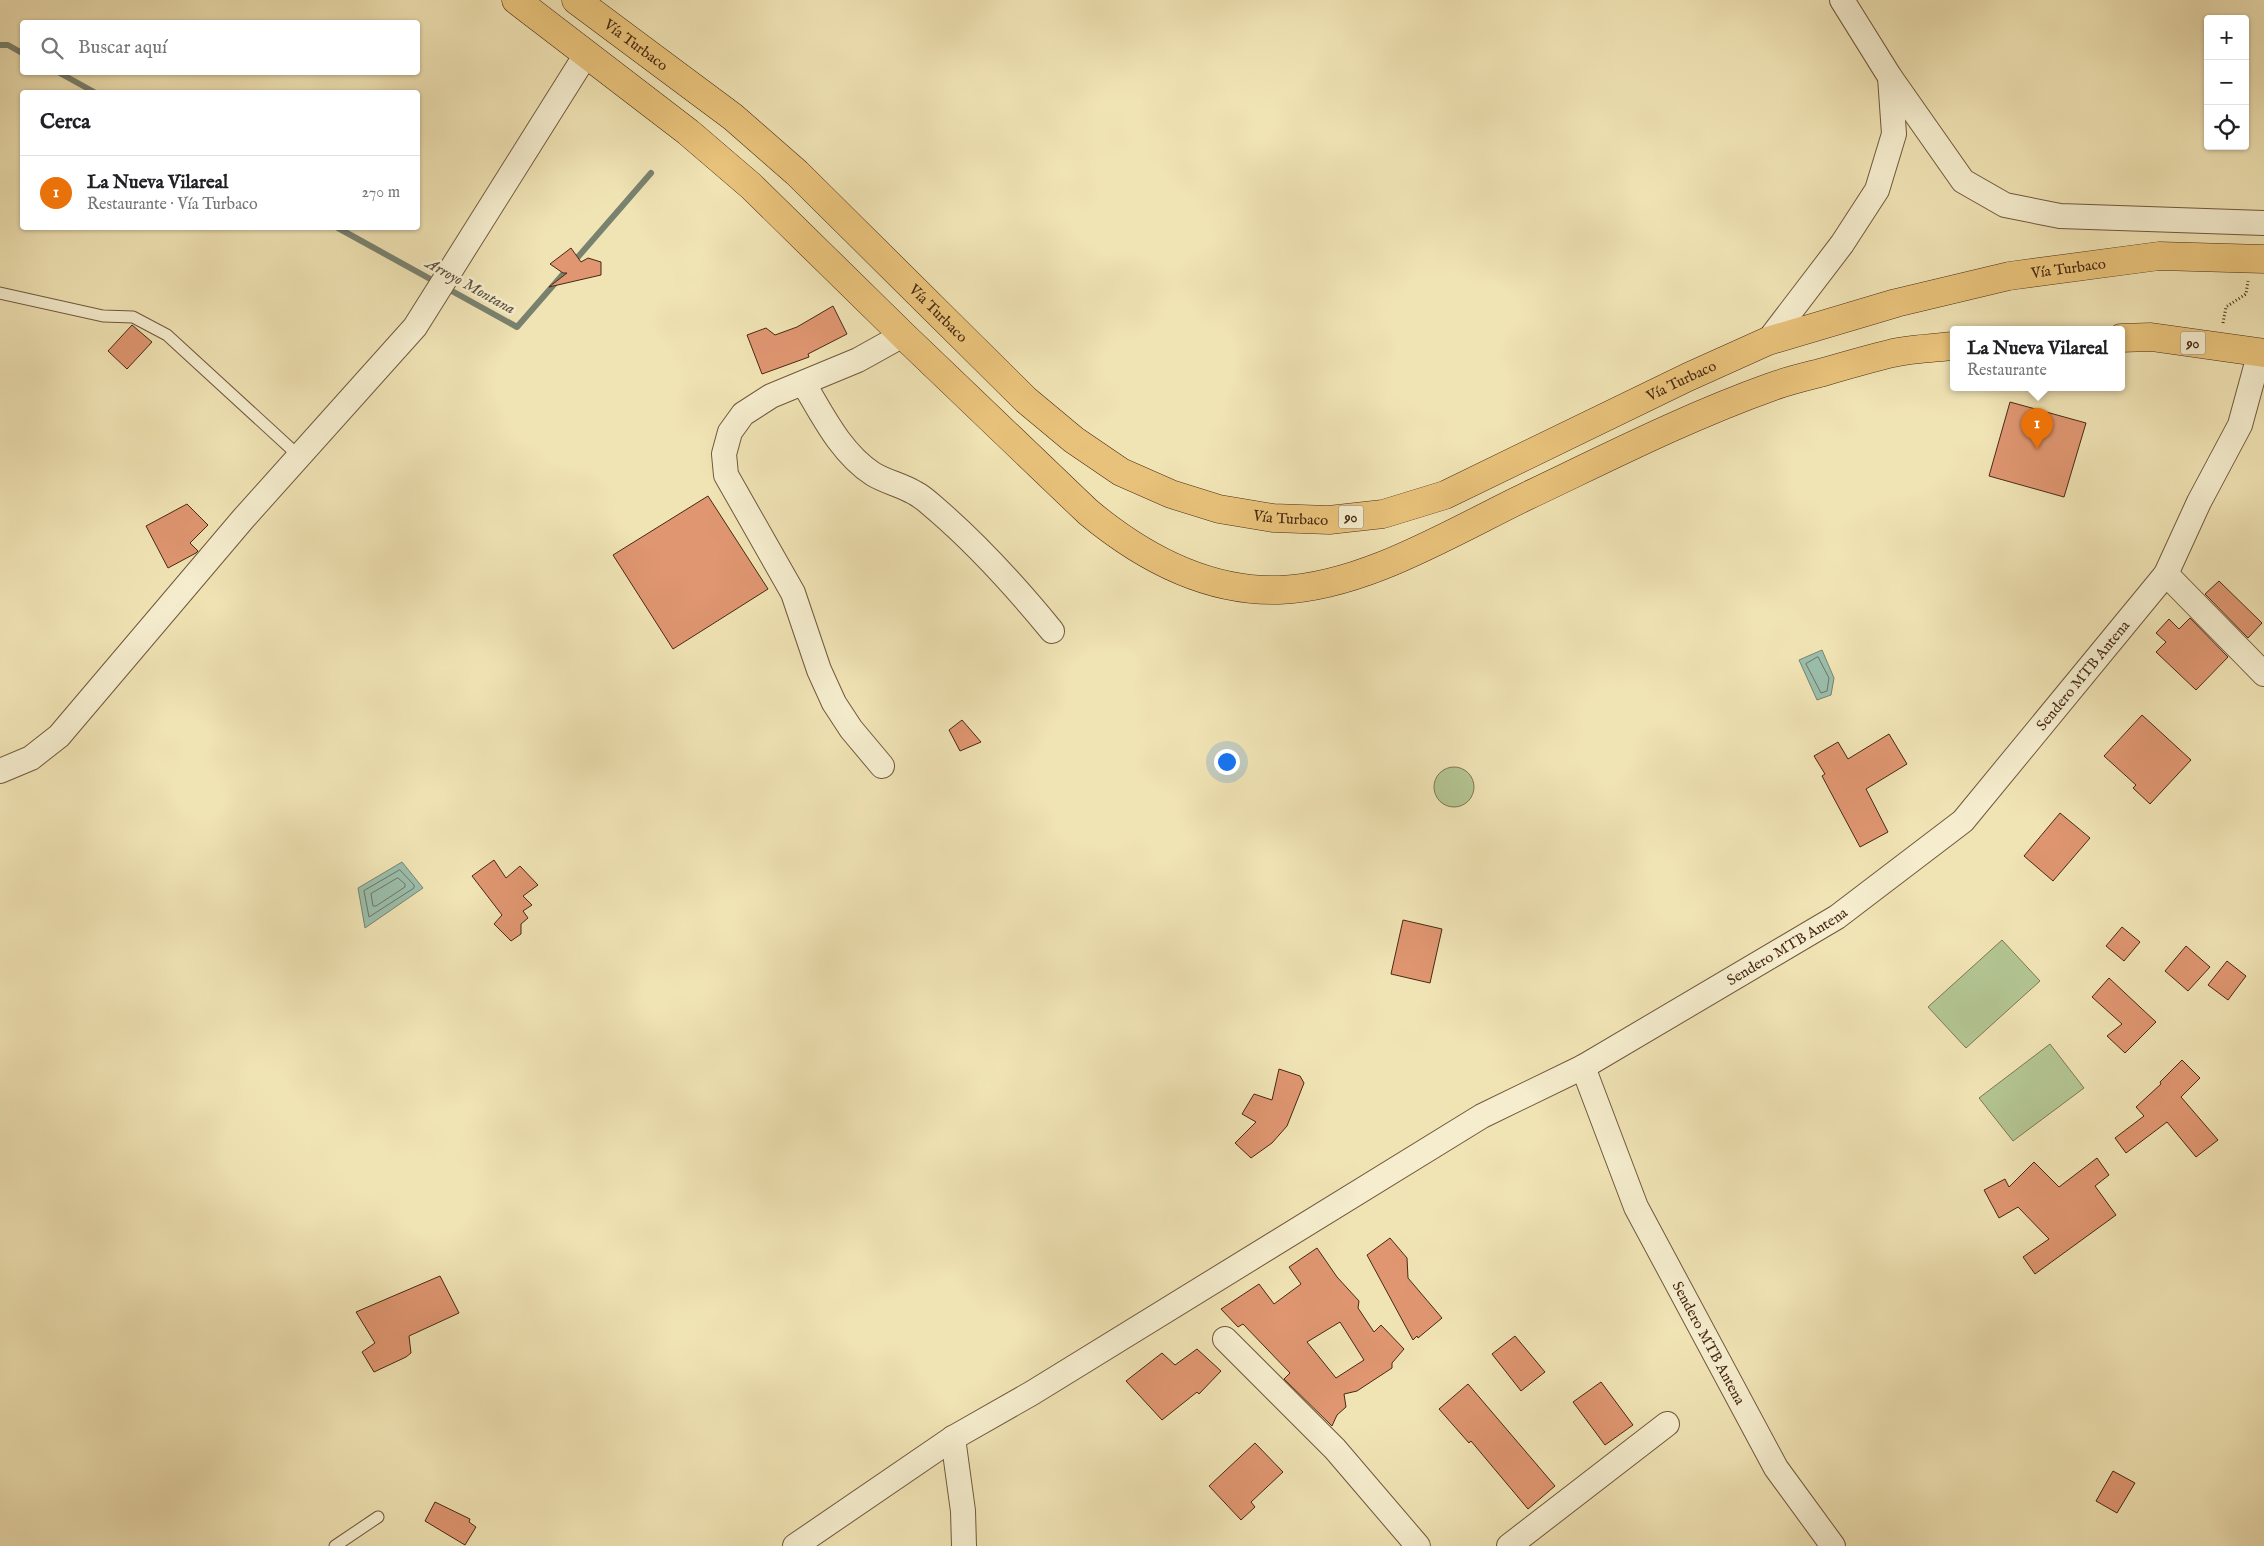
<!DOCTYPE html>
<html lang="es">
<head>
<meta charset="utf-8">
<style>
  :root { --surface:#fff; --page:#f2f2f2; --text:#202124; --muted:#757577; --line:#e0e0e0; --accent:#8f2418 }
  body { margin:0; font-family:"IM FELL English",serif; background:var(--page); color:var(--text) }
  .controls { position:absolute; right:15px; top:15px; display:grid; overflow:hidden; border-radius:5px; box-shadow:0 1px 4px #0004 }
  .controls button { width:45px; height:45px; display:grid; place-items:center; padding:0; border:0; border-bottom:1px solid var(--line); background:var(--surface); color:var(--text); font:25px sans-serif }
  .you { position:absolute; left:1226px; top:761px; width:18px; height:18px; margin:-12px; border:4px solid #fff; border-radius:50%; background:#1a73e8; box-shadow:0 0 0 8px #1a73e833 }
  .badge { display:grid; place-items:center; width:32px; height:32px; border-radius:50%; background:var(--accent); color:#fff; font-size:16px; font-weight:700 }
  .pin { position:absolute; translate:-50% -41px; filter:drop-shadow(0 1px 2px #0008) }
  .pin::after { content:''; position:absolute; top:26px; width:18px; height:15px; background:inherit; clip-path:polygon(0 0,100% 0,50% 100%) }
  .popup { position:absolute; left:1950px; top:326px; width:175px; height:65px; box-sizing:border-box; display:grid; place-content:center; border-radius:5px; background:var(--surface); filter:drop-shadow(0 1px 4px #0005); font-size:16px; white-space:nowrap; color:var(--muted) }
  .popup b { font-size:19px; color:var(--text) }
  .popup::after { content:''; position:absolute; left:50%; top:100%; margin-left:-10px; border:10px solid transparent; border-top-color:var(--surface) }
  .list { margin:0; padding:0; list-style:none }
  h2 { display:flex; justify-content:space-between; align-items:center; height:65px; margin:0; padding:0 20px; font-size:21px }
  h2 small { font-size:16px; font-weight:400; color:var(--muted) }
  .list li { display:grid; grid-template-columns:32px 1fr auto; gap:15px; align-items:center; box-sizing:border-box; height:75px; padding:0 20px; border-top:1px solid var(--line) }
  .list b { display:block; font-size:19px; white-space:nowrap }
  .list p { margin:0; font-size:16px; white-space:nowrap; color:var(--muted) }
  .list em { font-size:16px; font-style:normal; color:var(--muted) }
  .icon { flex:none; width:28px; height:28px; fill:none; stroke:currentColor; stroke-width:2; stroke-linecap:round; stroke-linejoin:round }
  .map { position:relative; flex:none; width:2264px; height:1546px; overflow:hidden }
  .search { position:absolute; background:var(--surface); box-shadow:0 1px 4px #0004; left:20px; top:20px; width:400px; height:55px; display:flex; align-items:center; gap:12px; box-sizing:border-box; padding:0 18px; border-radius:5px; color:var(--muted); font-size:19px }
  .panel { position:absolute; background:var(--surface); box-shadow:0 1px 4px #0004; left:20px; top:90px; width:400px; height:140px; border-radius:5px }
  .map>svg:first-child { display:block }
  .green { fill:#b3c592; stroke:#7d7753 }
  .water { fill:#9abeac; stroke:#79826f }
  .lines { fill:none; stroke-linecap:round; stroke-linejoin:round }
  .shore { stroke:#707460; stroke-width:1 }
  .stream { stroke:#79826f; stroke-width:6 }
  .building { fill:#df9671; stroke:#472914; fill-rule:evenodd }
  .lane-casing { stroke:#71583c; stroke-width:13 }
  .street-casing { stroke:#71583c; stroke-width:26 }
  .highway-casing { stroke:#472914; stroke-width:29 }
  .path { stroke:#472914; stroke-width:3; stroke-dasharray:1 2.5; stroke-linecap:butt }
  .lane { stroke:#f5edce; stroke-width:11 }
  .street { stroke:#f5edce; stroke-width:24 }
  .highway { stroke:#e8c27a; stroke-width:28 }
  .labels { text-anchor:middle; stroke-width:5; stroke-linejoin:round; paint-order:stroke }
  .shield { fill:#f5edce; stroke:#7b644c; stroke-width:1 }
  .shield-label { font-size:14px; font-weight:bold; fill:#472914 }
  .street-label { font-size:15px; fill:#472914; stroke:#f5edce }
  .water-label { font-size:16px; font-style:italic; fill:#5c4e3a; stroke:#f5edce }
</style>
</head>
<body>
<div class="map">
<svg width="2264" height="1546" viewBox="0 0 2264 1546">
  <rect width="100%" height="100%" fill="#f0e3b4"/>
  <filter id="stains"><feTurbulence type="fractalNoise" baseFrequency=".004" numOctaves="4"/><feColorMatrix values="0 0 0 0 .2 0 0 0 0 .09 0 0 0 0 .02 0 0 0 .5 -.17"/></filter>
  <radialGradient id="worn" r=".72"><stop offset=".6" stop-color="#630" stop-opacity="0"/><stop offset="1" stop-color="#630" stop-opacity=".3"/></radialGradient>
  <path class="green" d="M1434 787a20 20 0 1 1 40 0a20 20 0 1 1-40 0Z
    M2002,940L2040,981L1966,1048L1928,1007Z
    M2050,1044L2084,1088L2013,1141L1979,1098Z"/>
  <path class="water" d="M1822,650L1834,678L1831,695L1817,700L1799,660Z
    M402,862L423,888L365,928L358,888Z"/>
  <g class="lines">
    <path class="shore" d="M1818,657L1829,678L1827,691L1821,693L1806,664Z
      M400,870L414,885V888L369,917L364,891Z
      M398,878L405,884V887L376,906H373L371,894Z"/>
    <path class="stream" d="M0,45H8L22,53
      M58,72L94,92
      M338,228L517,327L651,173"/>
  </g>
  <path class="building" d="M571,248L581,262L588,258L601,262V275L549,287L567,273H563L550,264Z
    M833,306L847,334L808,354L809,357L762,374L747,335L766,328L775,335L797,327Z
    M132,325L152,342L127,369L108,351Z
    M2010,402L2086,423L2064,497L1989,476Z
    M708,496L768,589L673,649L613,555Z
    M187,504L208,525L190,543L198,551L196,553L168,568L146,526Z
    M2219,581L2262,623L2248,638L2205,594Z
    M2190,618L2228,657L2196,690L2156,652L2166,642L2156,633L2169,619L2179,629Z
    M2142,715L2191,760L2150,804L2133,788L2136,785L2104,756Z
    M962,720L981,742L960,751L949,730Z
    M1889,734L1907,764L1866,789L1888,832L1860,847L1822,776L1825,774L1814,756L1838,742L1848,759Z
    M2060,813L2090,838L2053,881L2024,856Z
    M494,860L506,878L520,866L538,885L523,896L532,905L523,911L528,918L521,924V934L511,941L494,924L502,915L472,876Z
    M1403,920L1442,929L1430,983L1391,974Z
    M2122,927L2140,942L2124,961L2106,946Z
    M2186,946L2210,967L2188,991L2165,971Z
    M2227,961L2246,976L2228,1000L2208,985Z
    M2109,978L2156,1022L2125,1053L2107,1036L2122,1024L2092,997Z
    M2182,1060L2200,1078L2181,1097L2218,1140L2196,1157L2167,1122L2126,1153L2115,1138L2144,1116L2136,1107L2161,1084L2160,1082Z
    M1279,1069L1300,1076L1304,1083L1287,1126L1272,1143L1251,1158L1235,1143L1256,1122L1242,1114L1254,1094L1272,1100Z
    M2097,1158L2109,1175L2095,1186L2116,1215L2035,1274L2023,1257L2049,1239L2018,1207L1999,1218L1984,1190L2005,1179L2009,1187L2034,1162L2059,1187Z
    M1390,1238L1407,1258L1408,1278L1442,1318L1418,1338L1417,1336L1413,1340L1367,1255Z
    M1317,1248L1337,1277L1359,1301L1358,1308L1374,1332L1381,1325L1404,1349L1392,1363V1368L1357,1391L1344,1394L1346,1407L1337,1415L1332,1426L1284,1379L1290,1373L1243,1324L1238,1327L1221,1309L1259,1284L1274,1304L1301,1284L1289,1267ZM1340,1322L1364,1360L1336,1378L1307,1342Z
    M440,1276L459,1313L409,1336L411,1353L406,1357L374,1372L362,1352L375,1343L356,1312Z
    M1515,1336L1545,1372L1521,1391L1492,1354Z
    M1197,1349L1221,1371L1199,1394L1197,1392L1162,1420L1126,1381L1162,1353L1175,1365Z
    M1601,1382L1633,1425L1605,1445L1573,1402Z
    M1468,1384L1555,1486L1528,1509L1471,1441L1469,1443L1439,1409Z
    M1255,1443L1283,1472L1251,1502L1255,1507L1241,1520L1209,1486Z
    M2113,1471L2135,1483L2117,1513L2096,1501Z
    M435,1502L470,1519L469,1522L476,1527L465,1545L425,1521Z"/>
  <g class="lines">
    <g class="lane-casing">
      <path id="lane" d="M0,293L103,316L133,317L167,335L300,457
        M335,1546L378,1517"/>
    </g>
    <g class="street-casing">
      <g id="street">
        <path d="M1842,0L1890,77L1963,181L2005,205L2060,216L2264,223"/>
        <path d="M1768,341L1842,244L1877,190L1894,134L1890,77"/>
        <path d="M804,384C823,416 841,453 873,474C886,482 902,485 915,493C923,497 930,504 936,509C979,546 1016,587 1052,631"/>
        <path d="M2166,574L2264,674"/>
        <path d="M882,766L851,729L834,703L819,670L793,593L726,475L724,454L730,432L743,414L771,396L858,360L903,335"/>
        <path d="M0,771L31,758L59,736L243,519L415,327L587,53"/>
        <path id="s1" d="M1583,1067L1636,1207L1776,1468L1833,1546"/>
        <path d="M1225,1339L1335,1449L1418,1546"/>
        <path d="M953,1438L963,1511L964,1546"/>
        <path id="s2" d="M795,1546L953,1438L1032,1393L1482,1116L1583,1067L1837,917L1963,821L2166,574L2199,502L2240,425L2260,352"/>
        <path d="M1509,1546L1667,1424"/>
      </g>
    </g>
    <g class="highway-casing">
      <g id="highway">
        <path d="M516,0L688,132L751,186L903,335L1088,512C1142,557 1206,592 1279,590C1364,587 1452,532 1527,496C1607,458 1687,417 1771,387C1787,381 1804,377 1820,373C1844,366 1868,359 1893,353C1912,349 1933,348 1953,346"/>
        <path id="s3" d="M576,0L733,117L797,173L1026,400L1074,440L1121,472L1171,494L1219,509L1273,518L1329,520L1383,514L1445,495L1688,377L1768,341L1896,303L2009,276L2159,256L2264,259"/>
        <path d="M2121,338L2151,337L2264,353"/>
      </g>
    </g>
    <path class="path" d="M2223,323L2226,307L2246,294L2248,281"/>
    <use href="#lane" class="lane"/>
    <use href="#street" class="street"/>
    <use href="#highway" class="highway"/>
  </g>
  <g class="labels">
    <g class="shield">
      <rect x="2180.5" y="331.5" width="25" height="23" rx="4"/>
      <rect x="1338.5" y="505.5" width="25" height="23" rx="4"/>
    </g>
    <g class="shield-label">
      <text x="2193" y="348">90</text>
      <text x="1351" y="522">90</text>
    </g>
    <g class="street-label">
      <text dy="5" stroke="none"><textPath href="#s3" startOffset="75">Vía Turbaco</textPath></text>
      <text dy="5" stroke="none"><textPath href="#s3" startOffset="1725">Vía Turbaco</textPath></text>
      <text dy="5" stroke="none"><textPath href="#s3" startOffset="480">Vía Turbaco</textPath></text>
      <text dy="5" stroke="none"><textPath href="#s3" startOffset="1320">Vía Turbaco</textPath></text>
      <text dy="5" stroke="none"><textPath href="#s3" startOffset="900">Vía Turbaco</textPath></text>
      <text dy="5" stroke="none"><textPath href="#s2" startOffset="1565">Sendero MTB Antena</textPath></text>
      <text dy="5" stroke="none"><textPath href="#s2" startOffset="1160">Sendero MTB Antena</textPath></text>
      <text dy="5" stroke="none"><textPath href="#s1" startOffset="304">Sendero MTB Antena</textPath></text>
    </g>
    <g class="water-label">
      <text transform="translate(471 285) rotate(29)" y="6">Arroyo Montana</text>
    </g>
  </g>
  <rect width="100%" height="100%" filter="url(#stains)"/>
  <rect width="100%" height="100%" fill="url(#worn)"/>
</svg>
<div class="controls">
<button>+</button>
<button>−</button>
<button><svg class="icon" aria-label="locate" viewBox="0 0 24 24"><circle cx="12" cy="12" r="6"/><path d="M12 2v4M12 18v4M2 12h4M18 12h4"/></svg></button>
</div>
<div class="you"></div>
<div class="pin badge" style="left:2037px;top:449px;background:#e8710a">1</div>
<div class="popup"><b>La Nueva Vilareal</b>Restaurante</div>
<div class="search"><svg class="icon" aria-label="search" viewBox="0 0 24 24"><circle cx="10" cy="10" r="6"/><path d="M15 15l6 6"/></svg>Buscar aquí</div>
<section class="panel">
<h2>Cerca<small></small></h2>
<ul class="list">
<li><span class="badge" style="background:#e8710a">1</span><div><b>La Nueva Vilareal</b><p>Restaurante · Vía Turbaco</p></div><em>270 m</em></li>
</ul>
</section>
</div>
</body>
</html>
